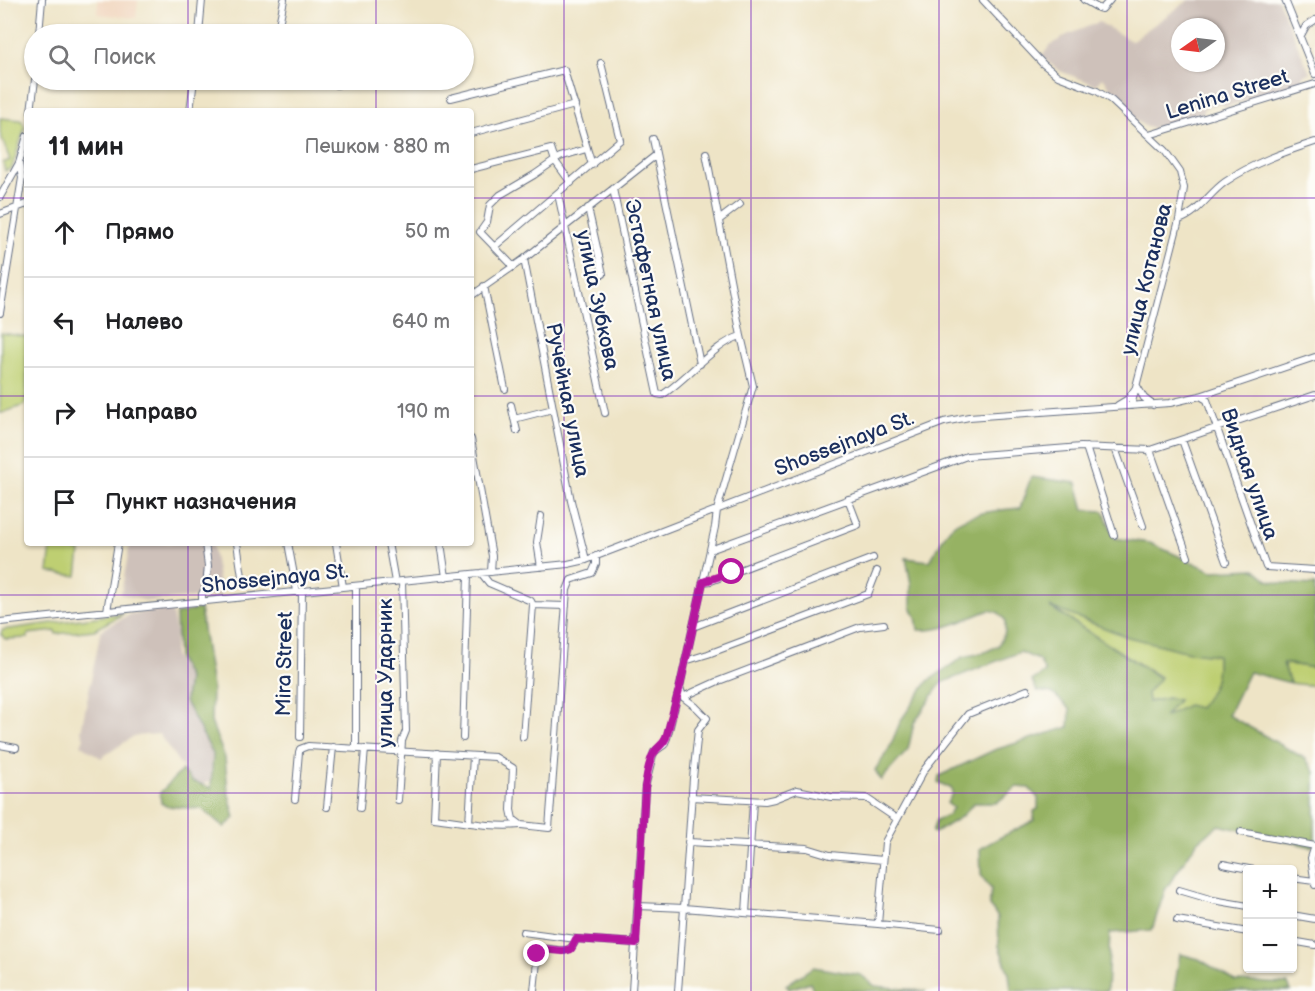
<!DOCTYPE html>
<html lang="ru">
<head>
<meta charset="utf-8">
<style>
  :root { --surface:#fff; --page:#f2f2f2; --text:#202124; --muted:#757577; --line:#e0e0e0 }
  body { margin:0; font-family:"Balsamiq Sans",sans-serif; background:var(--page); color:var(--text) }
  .controls { position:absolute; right:18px; bottom:18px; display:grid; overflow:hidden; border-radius:6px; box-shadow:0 2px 4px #0004 }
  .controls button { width:54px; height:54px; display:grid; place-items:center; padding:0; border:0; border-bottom:2px solid var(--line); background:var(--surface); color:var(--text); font:30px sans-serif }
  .compass { position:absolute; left:1171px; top:18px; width:54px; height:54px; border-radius:50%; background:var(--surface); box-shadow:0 2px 4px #0004; rotate:256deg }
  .stop { position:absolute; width:18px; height:18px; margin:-14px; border:4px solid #b5179e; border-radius:50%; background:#fff }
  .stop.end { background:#b5179e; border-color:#fff; box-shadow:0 2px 6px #0008 }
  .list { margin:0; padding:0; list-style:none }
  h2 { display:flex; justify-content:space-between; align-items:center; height:78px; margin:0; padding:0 24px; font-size:26px }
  h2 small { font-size:20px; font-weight:400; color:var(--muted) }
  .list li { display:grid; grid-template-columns:39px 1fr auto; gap:18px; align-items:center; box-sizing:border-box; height:90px; padding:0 24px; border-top:2px solid var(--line) }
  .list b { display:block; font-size:22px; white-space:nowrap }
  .list em { font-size:20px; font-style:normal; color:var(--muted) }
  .icon { flex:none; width:33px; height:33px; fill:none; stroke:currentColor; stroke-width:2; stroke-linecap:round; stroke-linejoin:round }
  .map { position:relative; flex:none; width:1315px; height:991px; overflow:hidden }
  .search { position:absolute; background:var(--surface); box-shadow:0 2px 4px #0004; left:24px; top:24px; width:450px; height:66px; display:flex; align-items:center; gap:15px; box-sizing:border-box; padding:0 21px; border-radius:33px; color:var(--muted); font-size:22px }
  .panel { position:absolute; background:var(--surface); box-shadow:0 2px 4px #0004; left:24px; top:108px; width:450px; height:438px; border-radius:6px }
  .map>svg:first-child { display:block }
  .built { fill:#f1d5bd }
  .industrial { fill:#cec1ba; fill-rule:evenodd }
  .green { fill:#becf72; stroke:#6c7f68; stroke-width:1.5 }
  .forest { fill:#96b264; stroke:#587061; stroke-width:1.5; fill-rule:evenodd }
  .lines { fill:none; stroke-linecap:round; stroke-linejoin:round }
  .minor-casing { stroke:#656e82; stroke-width:8 }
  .minor { stroke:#fff; stroke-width:6 }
  .route { stroke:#b5179e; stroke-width:8 }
  .grid { fill:none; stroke:#7b2cbf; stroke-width:1.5; stroke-opacity:0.55 }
  .labels { text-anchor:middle; stroke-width:4.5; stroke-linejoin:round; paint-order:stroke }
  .street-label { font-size:21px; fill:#1b2f5e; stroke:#fdfcf7 }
</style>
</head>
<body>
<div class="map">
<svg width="1315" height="991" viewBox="0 0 1315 991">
  <rect width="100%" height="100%" fill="#fdfcf7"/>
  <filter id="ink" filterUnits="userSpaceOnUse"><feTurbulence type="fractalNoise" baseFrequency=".0167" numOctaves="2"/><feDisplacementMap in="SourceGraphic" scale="12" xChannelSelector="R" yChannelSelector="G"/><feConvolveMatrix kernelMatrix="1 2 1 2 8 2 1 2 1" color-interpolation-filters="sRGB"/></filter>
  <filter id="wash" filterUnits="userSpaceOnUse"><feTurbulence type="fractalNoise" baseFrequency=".008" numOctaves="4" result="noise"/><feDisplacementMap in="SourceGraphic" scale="24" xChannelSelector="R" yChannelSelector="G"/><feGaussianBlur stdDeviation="1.35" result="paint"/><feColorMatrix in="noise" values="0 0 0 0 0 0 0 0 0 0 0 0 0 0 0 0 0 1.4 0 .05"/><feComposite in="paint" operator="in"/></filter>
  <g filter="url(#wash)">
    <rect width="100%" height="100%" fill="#eee4c6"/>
    <path class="built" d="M95,0H138L136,18L97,14L98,1Z"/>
    <path class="industrial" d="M1189,0H1278L1310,73L1303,76V83L1225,107L1221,103L1205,108L1203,114L1153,128L1146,127L1137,121L1103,78L1096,85L1060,71L1041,57L1051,45L1067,35L1099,22L1131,41ZM1180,27H1216V63H1180Z
      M130,543H212L221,596L147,601L121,594Z
      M171,609L176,633L174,655L189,676L187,703L212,754L210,781L196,787L159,734L134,736L101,758L81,745L84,738L81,731L101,630L130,614Z"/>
    <path class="green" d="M0,118L21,120L25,127L12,168L5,171L3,163L10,160L0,134Z
      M1,333L27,337V392L25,405L2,413H0Z
      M51,547L80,551L77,576L48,572Z
      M1046,605C1104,628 1154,649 1217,654C1218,672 1216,696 1200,708C1191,714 1173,716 1162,719L1178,700L1168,698L1148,702L1147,693L1160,677Z
      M124,613L94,630L56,634L55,631L28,634V638L5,639L1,634L2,630Z
      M1283,663L1315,668V686L1290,683Z"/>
    <path class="forest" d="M1031,477L1077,483L1084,510L1104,511L1114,538L1150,543L1212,571L1255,569L1268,580L1280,583L1315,585V668L1283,663L1290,683L1249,672L1228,715L1306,759L1315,772V843L1311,847L1219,825L1197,842L1165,890L1152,930L1110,933L1107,991H1011L1009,974L999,946L998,917L989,906L991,889L981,875L980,849C997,837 1016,831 1034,820V811L1038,809V798L1029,788L1017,787L996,803H974L961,817L935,833L932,832L936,820L948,815L953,808L947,803L952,794V789L938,782L939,776L994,750L1069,727L1070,709L1052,693L1037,691L1032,681L1045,672L1039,660L1020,652L941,683L914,723L908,750L881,780L875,770L889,749L901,720L928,681L963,657L983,653L998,646L1005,632V620L999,613L990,610C967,618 944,632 918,630L916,617L911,607V584L906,558L929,561C937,552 945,531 952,526C968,512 1000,510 1020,508ZM1050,607L1128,637L1189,652L1217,655C1218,678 1214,690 1199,708L1188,705L1164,717L1178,700L1168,698L1148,702L1147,693L1160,678Z
      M200,609L212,687L211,722L225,758L228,791L235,818L224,827L202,809L166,806L161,803L160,793L182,770L192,781L211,788L213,754L185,701L188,678L178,658L176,614Z
      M1180,954L1199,959L1235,981L1288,984L1291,991H1174Z
      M813,967L861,975L875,986L926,991H814L810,982L789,989L786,985Z"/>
  </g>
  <g filter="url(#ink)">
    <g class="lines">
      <g class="minor-casing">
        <path id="minor" d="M983,0L1043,64L1058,76L1097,91L1111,100L1165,151L1180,172L1184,188L1179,220L1131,406
          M1084,0L1098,8L1102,9L1110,0
          M1285,0L1315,74
          M39,34L42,0
          M199,34L202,0
          M277,34L284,0
          M1300,37L1306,26L1315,20
          M269,80H271
          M335,80L337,85L352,80
          M451,98L564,70L592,165
          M31,111L35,80
          M190,111L194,80
          M471,133L575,105
          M1149,135L1315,84
          M653,139L700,364
          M471,169L551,149L555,161L571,183
          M613,189L657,394L662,395C686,380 715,343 741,336
          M558,194L605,413
          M0,197L19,163L27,136
          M588,208L603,274
          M0,214L27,204
          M719,220L740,204
          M1179,220C1199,213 1208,194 1225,182C1253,163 1284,152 1315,142
          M494,247L620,140L601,63
          M524,259L571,501L586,560
          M513,266L480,232L487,222L490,205L500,195L534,175L560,157L586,149
          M484,286L505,389
          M471,296L524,259L656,155
          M0,313L22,178L19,163
          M1200,396L1207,400L1266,567L1315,570
          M511,405L517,431
          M1118,405L1128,399L1137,386L1144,398L1153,405
          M514,419L553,409
          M471,439L492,556L491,572
          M1182,440L1226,562
          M1086,447L1114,535
          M1115,448L1143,526
          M1150,450L1188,557
          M205,543L208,566L206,587L243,583L237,543
          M288,543L297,591
          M336,543L343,587
          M388,543L395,582
          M441,543L446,577
          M710,550L967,456L1081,447L1150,450L1315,395
          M541,567L537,542L541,516
          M481,573L489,583L531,601L533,605L523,737
          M703,582L711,581L858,525L848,499
          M356,586V748
          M202,602V594L206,587
          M533,605L566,606
          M107,611L118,543
          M0,622L568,564L586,560L654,534L944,422L969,417L1170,403L1200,396L1315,357
          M693,627L873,558
          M685,661L708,654L868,594L877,571
          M683,697L716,682L860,627L884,624
          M300,737L302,591
          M463,738L468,575
          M0,745L16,748
          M437,753L434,818C461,821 492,828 520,825
          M691,797L765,801L774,799L797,790L831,797L866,798L897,819
          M295,799L299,752L300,749L308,746L495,757L513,768L511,810L513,819L521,825L549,828L567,590L571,580L592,573L596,564V556
          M398,800L402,741L406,731L402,581
          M327,807L333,747
          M360,808L365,749
          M469,823L473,756
          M1241,832L1315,846
          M688,842L807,848L830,855L883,860
          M1315,846L1311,858L1315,885
          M1223,864L1254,870
          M1292,878L1314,881
          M1179,890L1213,900L1248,906
          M639,906L684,908L693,778L698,730L707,718L696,707L683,697L680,687
          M746,913L753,801
          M1292,915L1315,919
          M1177,920L1248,932
          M878,924L940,930
          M523,932L576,939L636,943
          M1292,941L1315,945
          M534,991L538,951C552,943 569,961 576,939
          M632,991L645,787L654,752L664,745L667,738L680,686L715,527L717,510L753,386L741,336L706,153
          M678,991L684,908L878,924L885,842L924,770L968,714L1027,690"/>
      </g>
      <use href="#minor" class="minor"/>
    </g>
  </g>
  <g class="lines" filter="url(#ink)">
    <path class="route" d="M537,954L540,949H543L563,951L571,949L576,939L636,943L645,787C647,776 648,763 654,753C658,746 663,745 666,738L680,686L703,582L732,572"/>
  </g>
  <path class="grid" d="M188,0V34M376,0V34M564,0V991M751,0V991M939,0V991M1127,0V991M188,80V111M376,80V111M0,198H27M471,198H1315M0,396H27M471,396H1315M188,543V991M376,543V991M0,595H1315M0,793H1315"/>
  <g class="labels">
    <g class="street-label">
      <text transform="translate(1227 94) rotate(-17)" y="7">Lenina Street</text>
      <text transform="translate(1146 279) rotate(-76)" y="7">улица Котанова</text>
      <text transform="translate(651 290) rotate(78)" y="7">Эстафетная улица</text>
      <text transform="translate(598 300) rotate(78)" y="7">улица Зубкова</text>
      <text transform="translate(568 400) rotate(79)" y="7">Ручейная улица</text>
      <text transform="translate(844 443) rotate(-21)" y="7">Shossejnaya St.</text>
      <text transform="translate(1250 474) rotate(71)" y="7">Видная улица</text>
      <text transform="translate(275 578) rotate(-6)" y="7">Shossejnaya St.</text>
      <text transform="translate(284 664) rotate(-89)" y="7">Mira Street</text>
      <text transform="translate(385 673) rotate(-90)" y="7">улица Ударник</text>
    </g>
  </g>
</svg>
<div class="controls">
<button>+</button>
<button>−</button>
</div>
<svg class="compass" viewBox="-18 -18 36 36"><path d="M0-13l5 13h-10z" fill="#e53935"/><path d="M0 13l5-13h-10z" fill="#757577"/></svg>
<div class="stop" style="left:732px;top:572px"></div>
<div class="stop end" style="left:537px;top:954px"></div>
<div class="search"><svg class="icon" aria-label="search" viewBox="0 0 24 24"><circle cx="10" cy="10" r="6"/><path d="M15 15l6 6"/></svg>Поиск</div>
<section class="panel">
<h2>11 мин<small>Пешком · 880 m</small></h2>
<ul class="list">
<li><svg class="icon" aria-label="ahead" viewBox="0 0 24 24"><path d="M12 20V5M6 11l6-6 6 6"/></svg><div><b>Прямо</b></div><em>50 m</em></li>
<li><svg class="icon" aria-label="left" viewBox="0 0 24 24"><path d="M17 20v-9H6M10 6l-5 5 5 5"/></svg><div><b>Налево</b></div><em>640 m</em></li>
<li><svg class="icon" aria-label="right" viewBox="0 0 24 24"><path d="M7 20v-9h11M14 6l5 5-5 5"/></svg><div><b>Направо</b></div><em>190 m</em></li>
<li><svg class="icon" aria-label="arrive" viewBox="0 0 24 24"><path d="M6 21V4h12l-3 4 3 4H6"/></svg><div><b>Пункт назначения</b></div></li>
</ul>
</section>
</div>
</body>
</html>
